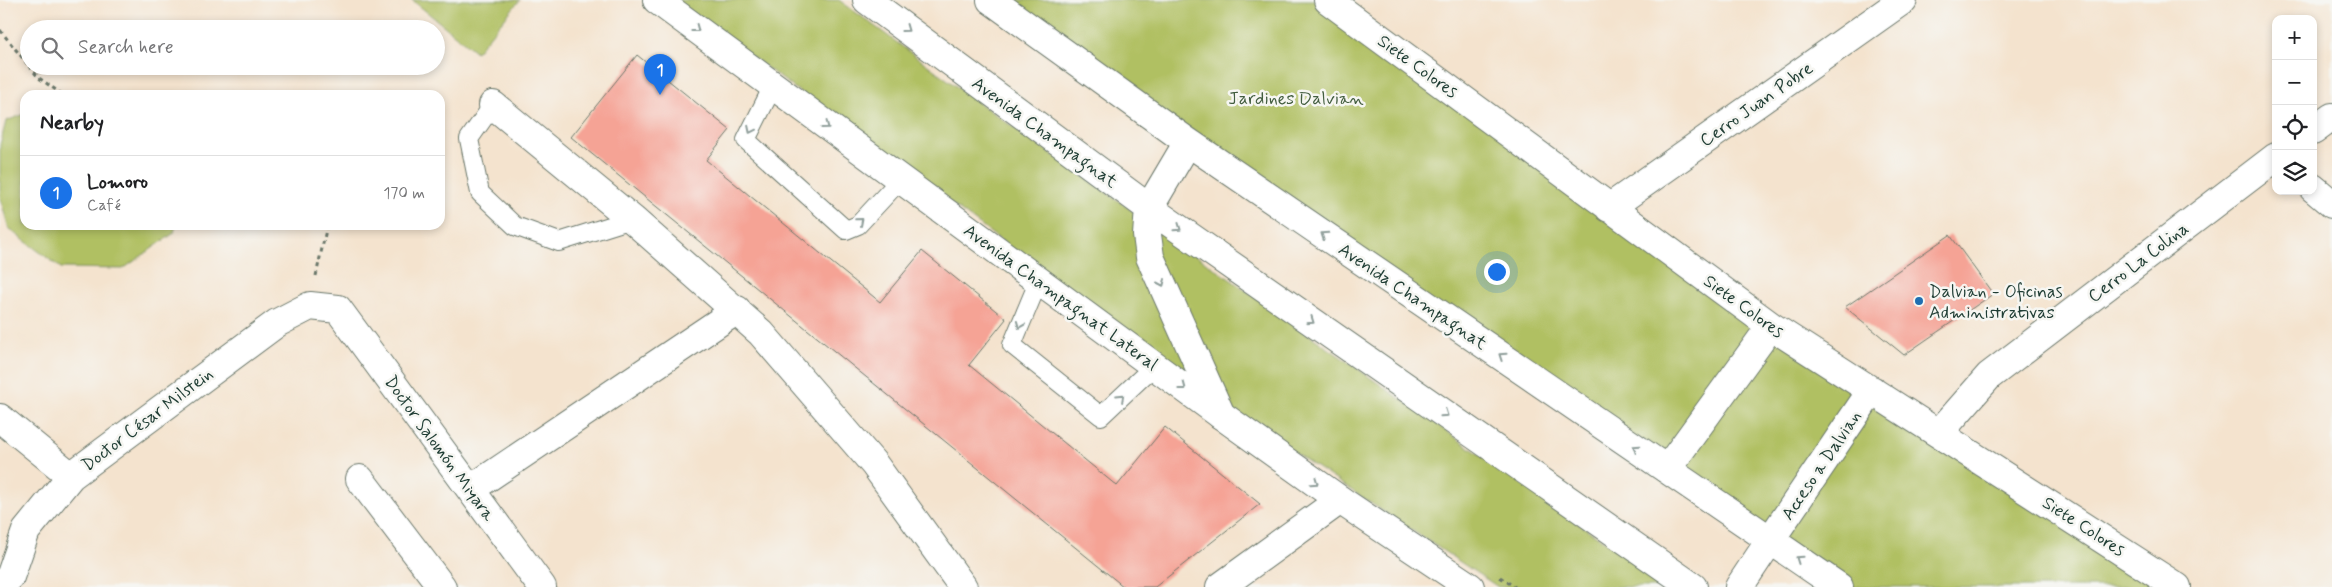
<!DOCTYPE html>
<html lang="en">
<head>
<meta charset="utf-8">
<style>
  :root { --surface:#fff; --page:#f6f6f6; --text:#202124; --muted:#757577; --line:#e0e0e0; --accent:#1a73e8 }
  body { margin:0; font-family:Mynerve,sans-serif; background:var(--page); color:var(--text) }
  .controls { position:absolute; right:15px; top:15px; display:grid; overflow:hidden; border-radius:10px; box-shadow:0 2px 8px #0003 }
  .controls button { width:45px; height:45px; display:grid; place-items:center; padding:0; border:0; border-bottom:1px solid var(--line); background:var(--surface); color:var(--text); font:25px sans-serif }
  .you { position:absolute; left:1496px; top:271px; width:18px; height:18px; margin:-12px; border:4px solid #fff; border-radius:50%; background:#1a73e8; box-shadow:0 0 0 8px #1a73e833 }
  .badge { display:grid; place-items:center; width:32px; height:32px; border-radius:50%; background:var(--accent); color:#fff; font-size:16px; font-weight:700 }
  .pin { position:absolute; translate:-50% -41px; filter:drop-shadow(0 1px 2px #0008) }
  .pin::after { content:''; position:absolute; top:26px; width:18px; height:15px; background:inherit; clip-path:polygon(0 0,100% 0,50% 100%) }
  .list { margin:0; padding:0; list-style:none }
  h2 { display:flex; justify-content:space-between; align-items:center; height:65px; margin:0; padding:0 20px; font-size:21px }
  h2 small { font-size:16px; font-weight:400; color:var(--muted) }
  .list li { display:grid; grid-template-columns:32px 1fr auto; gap:15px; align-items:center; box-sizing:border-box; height:75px; padding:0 20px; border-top:1px solid var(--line) }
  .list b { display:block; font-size:19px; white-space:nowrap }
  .list p { margin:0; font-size:16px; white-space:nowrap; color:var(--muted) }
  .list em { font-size:16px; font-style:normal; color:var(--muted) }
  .icon { flex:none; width:28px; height:28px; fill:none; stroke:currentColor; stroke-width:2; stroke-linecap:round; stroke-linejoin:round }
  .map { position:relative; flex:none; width:2332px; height:587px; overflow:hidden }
  .search { position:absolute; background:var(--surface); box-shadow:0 2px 8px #0003; left:20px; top:20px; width:425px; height:55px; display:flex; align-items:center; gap:12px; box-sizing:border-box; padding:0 18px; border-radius:28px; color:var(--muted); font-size:19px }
  .panel { position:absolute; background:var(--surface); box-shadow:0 2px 8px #0003; left:20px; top:90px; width:425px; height:140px; border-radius:15px }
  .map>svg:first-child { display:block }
  .green { fill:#b0c062; stroke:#687e4b }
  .building { fill:#f5a395 }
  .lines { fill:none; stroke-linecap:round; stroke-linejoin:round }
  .lane-casing { stroke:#6a776a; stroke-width:20 }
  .street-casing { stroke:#6a776a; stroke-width:30 }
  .secondary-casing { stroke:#6a776a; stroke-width:30 }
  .primary-casing { stroke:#6a776a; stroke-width:30 }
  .path { stroke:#6a776a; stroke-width:3; stroke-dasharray:4 4; stroke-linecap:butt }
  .lane { stroke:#fff; stroke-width:18 }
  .street { stroke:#fff; stroke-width:28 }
  .secondary { stroke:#fff; stroke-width:28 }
  .primary { stroke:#fff; stroke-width:28 }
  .oneway { stroke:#8f9e9a }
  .poi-dot { fill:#1f6fb2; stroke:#f6f6f2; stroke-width:2 }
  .labels { text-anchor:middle; stroke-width:5; stroke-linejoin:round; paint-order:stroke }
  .street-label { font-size:18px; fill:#1f3d34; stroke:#f6f6f2 }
  .park-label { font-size:18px; fill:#435e40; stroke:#f6f6f2 }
  .poi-label { font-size:18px; fill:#1f3d34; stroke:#f6f6f2; text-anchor:start }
</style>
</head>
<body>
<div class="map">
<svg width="2332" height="587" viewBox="0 0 2332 587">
  <rect width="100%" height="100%" fill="#f6f6f2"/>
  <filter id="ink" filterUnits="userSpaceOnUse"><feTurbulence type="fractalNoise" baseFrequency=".02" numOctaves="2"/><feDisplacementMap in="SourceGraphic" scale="10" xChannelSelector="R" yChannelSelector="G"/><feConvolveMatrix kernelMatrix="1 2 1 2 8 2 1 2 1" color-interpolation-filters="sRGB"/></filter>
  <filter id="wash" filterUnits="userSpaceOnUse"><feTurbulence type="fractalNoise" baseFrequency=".0096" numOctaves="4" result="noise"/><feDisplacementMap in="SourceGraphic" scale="20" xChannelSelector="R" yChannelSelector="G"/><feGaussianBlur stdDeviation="1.12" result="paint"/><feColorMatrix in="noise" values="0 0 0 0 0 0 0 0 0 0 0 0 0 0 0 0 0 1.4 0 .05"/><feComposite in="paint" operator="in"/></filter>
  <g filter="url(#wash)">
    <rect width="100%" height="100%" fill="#f4e3ce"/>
    <path class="green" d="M412,0H520L476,52Z
      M675,0H839L993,113L1573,520L1673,587H1498L1236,414Z
      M991,0H1328L1609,208L2177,587H1839Z
      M25,114V225H176L174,233L123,269L61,268L9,229L0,198V145L6,121Z"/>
    <g id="blocks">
      <path class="building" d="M637,55L730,130L706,160L880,302L922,251L1006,319L969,365L1117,486L1165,427L1260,504L1155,587H1124L571,137Z
        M1950,235L1993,294L1904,355L1845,307Z"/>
    </g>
  </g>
  <g filter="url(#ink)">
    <use href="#blocks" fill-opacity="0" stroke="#6a776a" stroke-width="1"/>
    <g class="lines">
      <g class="lane-casing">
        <path id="lane" d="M773,86L746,140L846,230L858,225L900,180
          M493,105L469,139L480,193L515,226L559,242L632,219
          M1039,280L1012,345L1101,416L1154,366"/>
      </g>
      <g class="street-casing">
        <path id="street" d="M1328,0L1771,326L2177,587
          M493,105L632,219L761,333L874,464L963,587
          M2313,131L2332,117
          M2313,188L2332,204
          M1609,208L1903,0
          M0,418L71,476
          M1939,433L1989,376L2276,157
          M1667,469L1771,326
          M360,479L442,587
          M471,489L737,310
          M1771,539L1872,390
          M0,584L10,577L26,531L71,476L277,323L310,306L338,309L542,587
          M1220,587L1340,500"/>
      </g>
      <g class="secondary-casing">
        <path id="secondary" d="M657,0L1221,415L1340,500L1470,587"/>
      </g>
      <g class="primary-casing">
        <path id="primary" d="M867,0L1149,208L1693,587
          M991,0L1188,142L1839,587
          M1188,142L1149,208L1147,235L1150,257L1221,415
          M1739,587L1771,539"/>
      </g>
      <path class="path" d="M0,30L29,66
        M29,66L39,78L63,95
        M316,276L327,225
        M1500,577L1515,587"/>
      <use href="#lane" class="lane"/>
      <use href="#street" class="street"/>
      <use href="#secondary" class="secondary"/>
      <use href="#primary" class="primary"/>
    </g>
    <defs><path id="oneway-chevron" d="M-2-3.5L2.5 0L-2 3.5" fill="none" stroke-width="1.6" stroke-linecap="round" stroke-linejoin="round" transform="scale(1.25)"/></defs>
    <g class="oneway">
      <use href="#oneway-chevron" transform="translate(696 29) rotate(37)"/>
      <use href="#oneway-chevron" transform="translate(906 29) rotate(36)"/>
      <use href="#oneway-chevron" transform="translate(826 126) rotate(36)"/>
      <use href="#oneway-chevron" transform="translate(751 130) rotate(116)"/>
      <use href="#oneway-chevron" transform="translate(860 221) rotate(-41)"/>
      <use href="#oneway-chevron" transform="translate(1178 228) rotate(35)"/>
      <use href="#oneway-chevron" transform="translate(1324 235) rotate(-146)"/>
      <use href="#oneway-chevron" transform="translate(1162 283) rotate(66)"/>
      <use href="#oneway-chevron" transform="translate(1311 321) rotate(35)"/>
      <use href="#oneway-chevron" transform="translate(1020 325) rotate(112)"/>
      <use href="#oneway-chevron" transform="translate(1502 356) rotate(-146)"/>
      <use href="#oneway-chevron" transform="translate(1183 387) rotate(37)"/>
      <use href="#oneway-chevron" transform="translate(1121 397) rotate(-43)"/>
      <use href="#oneway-chevron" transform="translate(1445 414) rotate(35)"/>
      <use href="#oneway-chevron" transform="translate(1636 448) rotate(-146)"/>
      <use href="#oneway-chevron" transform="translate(1315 482) rotate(35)"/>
      <use href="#oneway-chevron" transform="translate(1799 559) rotate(-145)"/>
    </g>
  </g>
  <circle class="poi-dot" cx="1919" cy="301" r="5"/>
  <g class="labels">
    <g class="street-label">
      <text transform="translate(1418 66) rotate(36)" y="6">Siete Colores</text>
      <text transform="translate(1756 104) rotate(-35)" y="6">Cerro Juan Pobre</text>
      <text transform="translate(1045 132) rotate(36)" y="6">Avenida Champagnat</text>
      <text transform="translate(2138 262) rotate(-37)" y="6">Cerro La Colina</text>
      <text transform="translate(1413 296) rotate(34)" y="6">Avenida Champagnat</text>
      <text transform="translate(1061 297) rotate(36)" y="6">Avenida Champagnat Lateral</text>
      <text transform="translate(1744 306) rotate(36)" y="6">Siete Colores</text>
      <text transform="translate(147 419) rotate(-37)" y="6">Doctor César Milstein</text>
      <text transform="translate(440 448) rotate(54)" y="6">Doctor Salomón Miyara</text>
      <text transform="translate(1821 465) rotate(-56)" y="6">Acceso a Dalvian</text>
      <text transform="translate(2084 526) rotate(33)" y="6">Siete Colores</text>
    </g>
    <g class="park-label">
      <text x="1296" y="104">Jardines Dalvian</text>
    </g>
    <g class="poi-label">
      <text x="1929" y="297">Dalvian - Oficinas<tspan x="1929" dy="21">Administrativas</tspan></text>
    </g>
  </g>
</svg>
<div class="controls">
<button>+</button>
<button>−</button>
<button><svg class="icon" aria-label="locate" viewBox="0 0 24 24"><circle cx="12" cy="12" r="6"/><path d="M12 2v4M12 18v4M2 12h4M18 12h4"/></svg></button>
<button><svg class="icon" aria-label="layers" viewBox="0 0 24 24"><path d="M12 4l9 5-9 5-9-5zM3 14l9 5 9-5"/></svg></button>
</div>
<div class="you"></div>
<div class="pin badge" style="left:660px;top:95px">1</div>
<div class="search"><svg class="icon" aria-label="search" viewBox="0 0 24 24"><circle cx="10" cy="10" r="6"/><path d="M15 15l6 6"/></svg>Search here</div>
<section class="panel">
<h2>Nearby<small></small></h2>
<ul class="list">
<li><span class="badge">1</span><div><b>Lomoro</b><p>Café</p></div><em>170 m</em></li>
</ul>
</section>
</div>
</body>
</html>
